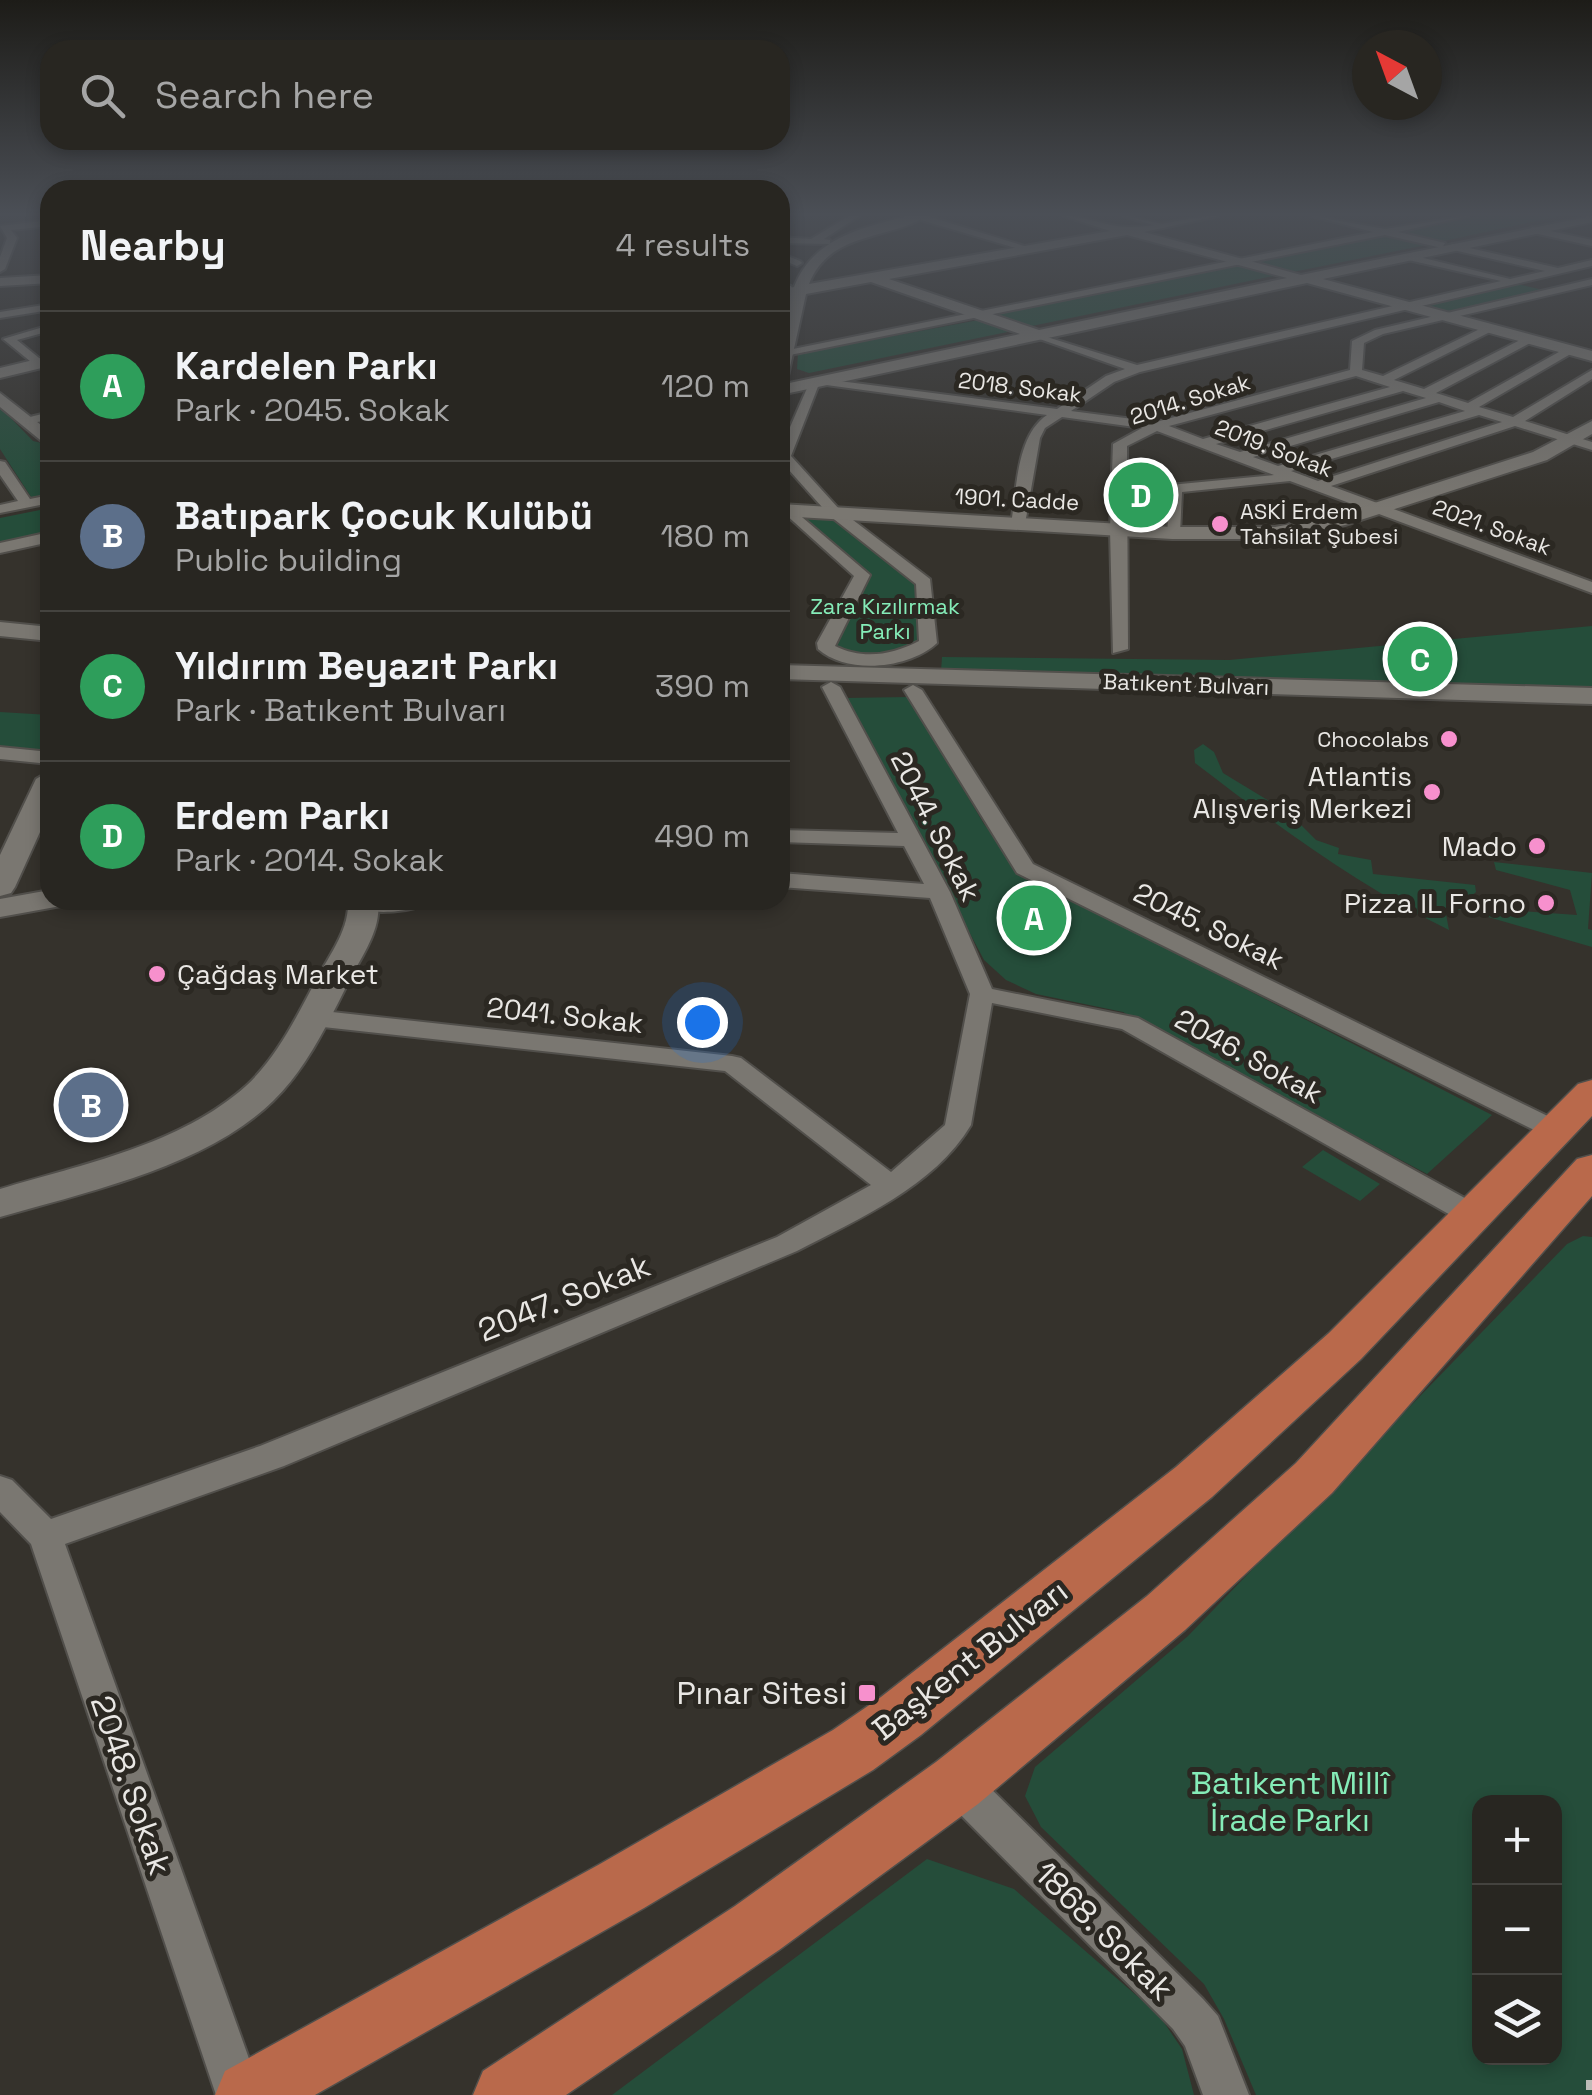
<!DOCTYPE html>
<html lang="en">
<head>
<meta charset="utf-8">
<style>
  :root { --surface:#282621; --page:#34322e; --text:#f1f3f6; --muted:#a5a5a5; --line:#44433f; --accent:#ea580c }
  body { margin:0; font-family:"Space Grotesk",sans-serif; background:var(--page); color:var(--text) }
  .controls { position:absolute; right:30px; bottom:30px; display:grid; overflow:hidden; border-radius:20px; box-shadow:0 5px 15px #0003 }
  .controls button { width:90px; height:90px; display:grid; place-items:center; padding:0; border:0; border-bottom:2px solid var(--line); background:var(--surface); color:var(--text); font:50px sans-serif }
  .compass { position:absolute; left:1352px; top:30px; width:90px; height:90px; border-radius:50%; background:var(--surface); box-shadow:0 5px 15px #0003; rotate:319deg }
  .you { position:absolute; left:702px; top:1022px; width:35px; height:35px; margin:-25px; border:8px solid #fff; border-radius:50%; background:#1a73e8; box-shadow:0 0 0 15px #1a73e833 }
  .badge { display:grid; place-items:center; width:65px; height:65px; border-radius:50%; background:var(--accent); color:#fff; font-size:32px; font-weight:700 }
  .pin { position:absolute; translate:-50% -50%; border:5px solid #fff; box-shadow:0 2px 10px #0006 }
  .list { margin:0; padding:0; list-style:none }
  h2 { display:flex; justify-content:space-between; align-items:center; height:130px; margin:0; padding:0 40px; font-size:42px }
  h2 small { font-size:32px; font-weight:400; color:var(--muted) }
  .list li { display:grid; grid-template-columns:65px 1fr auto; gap:30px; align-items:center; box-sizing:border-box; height:150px; padding:0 40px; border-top:2px solid var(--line) }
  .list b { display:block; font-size:38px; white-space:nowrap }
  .list p { margin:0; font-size:32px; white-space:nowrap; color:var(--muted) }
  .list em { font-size:32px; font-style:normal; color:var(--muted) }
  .icon { flex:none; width:55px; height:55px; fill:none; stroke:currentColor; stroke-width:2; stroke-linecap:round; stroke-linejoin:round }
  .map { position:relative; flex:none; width:1592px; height:2095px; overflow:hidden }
  .search { position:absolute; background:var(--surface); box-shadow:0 5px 15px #0003; left:40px; top:40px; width:750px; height:110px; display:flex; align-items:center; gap:25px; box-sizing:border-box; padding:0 35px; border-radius:30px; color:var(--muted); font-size:38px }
  .panel { position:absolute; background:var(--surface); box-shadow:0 5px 15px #0003; left:40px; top:180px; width:750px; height:730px; border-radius:30px }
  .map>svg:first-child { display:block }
  .green { fill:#254d3a; fill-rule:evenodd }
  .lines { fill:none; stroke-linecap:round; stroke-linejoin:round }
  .street-casing { stroke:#514f4b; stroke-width:4 }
  .secondary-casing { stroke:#514f4b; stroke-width:4 }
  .primary-casing { stroke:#514f4b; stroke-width:3 }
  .street { fill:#7a7771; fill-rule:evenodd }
  .secondary { fill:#7a7771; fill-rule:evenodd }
  .primary { fill:#b9694b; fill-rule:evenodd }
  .rail { stroke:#bdbbb7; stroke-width:10; stroke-dasharray:29 29; stroke-linecap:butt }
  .poi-dot { fill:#f790cd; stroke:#2b2822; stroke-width:4 }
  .labels { text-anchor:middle; stroke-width:10; stroke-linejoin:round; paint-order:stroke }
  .far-street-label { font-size:22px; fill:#e9e7e4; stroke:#2b2822 }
  .far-poi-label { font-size:22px; fill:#e9e7e4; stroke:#2b2822; text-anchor:start }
  .far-park-label { font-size:22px; fill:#85ecb8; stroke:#2b2822 }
  .poi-label { font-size:28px; fill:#e9e7e4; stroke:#2b2822; text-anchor:end }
  .street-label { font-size:28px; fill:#e9e7e4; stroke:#2b2822 }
  .near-street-label { font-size:32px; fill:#e9e7e4; stroke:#2b2822 }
  .near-poi-label { font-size:32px; fill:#e9e7e4; stroke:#2b2822; text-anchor:end }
  .near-park-label { font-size:32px; fill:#85ecb8; stroke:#2b2822 }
</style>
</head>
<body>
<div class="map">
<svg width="1592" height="2095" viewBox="0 0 1592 2095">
  <rect width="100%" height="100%" fill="#35322c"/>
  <path class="green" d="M1477,216H1560L1439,242L1396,233Z
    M1390,234L1431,244L1293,272L1252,261Z
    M1240,265L1278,275L1027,327L991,314Z
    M1517,284L1543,290L1446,313L1419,305Z
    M984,319L1017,330L809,373L797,369L798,354Z
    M0,407L33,441L50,445V497L33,500L0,449Z
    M1119,461L1152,463L1160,528L1131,527Z
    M50,508V533L0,544V518Z
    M802,518L835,520L916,582L922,643C891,656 865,662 835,645L870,574Z
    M1592,626V688L941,671L942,657L1229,660Z
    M908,697L984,824L1025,876L1492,1115L1427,1174L1123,1012L1036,994L1006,980L984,960L845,698Z
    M0,712L50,715V746L45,756L0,751Z
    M1203,744L1214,752L1223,773L1289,813L1316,840L1339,848L1338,854L1371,860L1373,874L1475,885L1476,892L1467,900L1470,905L1499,897L1501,908L1507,910L1577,915L1570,890L1496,870L1494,862L1592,873L1588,929L1592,930V947L1464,910L1445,909L1449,930C1357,885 1276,825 1195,763L1194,750Z
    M1323,1150L1380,1184L1360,1201L1302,1167Z
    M1583,1236L1592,1237V2095H1256L1224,2019L1204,1984L1041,1827L1025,1796L1035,1767L1188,1636L1567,1244ZM1480,1802H1554V2058H1480Z
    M927,1859L1014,1889L1159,2015L1182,2049L1194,2095H612Z"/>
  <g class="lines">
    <g class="street-casing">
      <path id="street" d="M849,216H859L824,239L830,240V244L780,243V237L811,239Z
        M921,216H927L1034,249L1026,251L921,220Z
        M1123,216L1168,225L1163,228Z
        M1312,216L1385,229L1468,216L1398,232L1445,243L1442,248L1385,235L780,357L783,351L1373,232Z
        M50,220V226L11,230L17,238L5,269L0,272V257L7,238L0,226Z
        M1532,227L1592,240V246L1529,232Z
        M1452,244L1558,268L1592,260V266L1140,372L1114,382L1071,411L1156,422L1350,370L1352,341L1375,330L1592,279V285L1383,334L1364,343L1362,370L1383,376L1486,326H1494V330L1394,380L1424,389L1526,337H1534V341L1436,393L1468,403L1566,348H1574V352L1479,407L1513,417L1592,370V379L1525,421L1592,442V450L1515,426L1331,486L1592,582V593L1290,481L1182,492L1180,533L1167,536L1170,485L1274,475L1157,431L1127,446L1128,649L1113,653L1110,530L1113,444L1142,428L1062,417L1045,428L1040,438L1025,524L1018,528L1011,524C1017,489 1016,436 1047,415L819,384L791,456L840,510L930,579L937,643C909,669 847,675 818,649L817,643L854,576L784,513V507L789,506L870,575L835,646C863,660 892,655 919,641L916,584L830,516L780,460V450L808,386L816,378L1057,409L1106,376L1125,369L1034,337V333L1137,365L1501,281L1404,259L1407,254L1510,279L1545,271L1449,249ZM1356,376L1390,387L1203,439L1169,426ZM1403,391L1426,398L1240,452L1216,444ZM1439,402L1465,411L1278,466L1253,457ZM1479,415L1502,422L1318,481L1291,471Z
        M780,253L800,261L802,263L797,266L780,259Z
        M780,283L791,286L792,288L780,289Z
        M50,304V310L0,318V312Z
        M50,325V331L17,340L44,362V366H36L3,339Z
        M50,412V420L24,424L18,420Z
        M0,461L5,462L30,499L50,495V503L0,513V505L18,501L0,475Z
        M50,532V542L0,553V543Z
        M831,682L840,687L950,892L992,989L1138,1018L1481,1207L1485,1214L1481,1221H1461L1122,1029L992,1003L971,1125C935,1186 858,1219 797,1251L284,1466L65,1544L262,2095H216L31,1544L0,1512V1476L12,1480L51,1519L260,1446L777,1237L871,1185L725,1071L314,1026L305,1023L302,1018L305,1013L314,1010L732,1056L741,1058L891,1172L945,1125L970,994L930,898L780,887V873L924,884L904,846L780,842V830L898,833L822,687Z
        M913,685L922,690L1033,864L1564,1124L1568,1130L1564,1136H1546L1017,873L904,690Z
        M0,747L50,752V764L0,759Z
        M358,900H433C420,912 367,917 354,905Z
        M957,1764L971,1769L1203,1999L1218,2016L1249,2095H1203L1185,2046L1173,2029L943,1797L937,1783L943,1769Z"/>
    </g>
    <g class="secondary-casing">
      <path id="secondary" d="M908,216H927C886,241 830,231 809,284L1110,231L1064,216C1086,216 1107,227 1128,227C1158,228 1188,216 1218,216L1144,232L1301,275L1592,216V222L1323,279L1592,351V361L1307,283L780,395V385L1020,334L871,282L806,294L788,376L780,381V333L790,297L780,298V290L794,287C813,238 861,228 908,216ZM1127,235L1287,278L1039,330L889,279Z
        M50,275V283L0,286V278Z
        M50,356V366L0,378V368Z
        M0,393L50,432V448L0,407Z
        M1592,421V434L1547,460L1345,525L1275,539H1172L780,516V504L1172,527H1275L1334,516L1533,452Z
        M0,622L50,627V641L0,636Z
        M780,665L1592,688V704L780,679Z
        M50,771V810L15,887L11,893L0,896V855L36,779Z
        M50,890V900H65L61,906L0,917V899Z
        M348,900H378C382,931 360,958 347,985C327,1025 306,1069 273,1101C207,1166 87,1192 0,1217V1189C83,1164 180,1145 246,1086C276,1058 295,1020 314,984C327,958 350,931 348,900Z"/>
    </g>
    <g class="primary-casing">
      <path id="primary" d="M1592,1080V1116L1361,1359L1212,1497L921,1735L873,1770L644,1908L315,2095H215L225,2071L600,1864L833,1730L881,1697L1176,1467L1329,1333L1578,1084Z
        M1592,1155V1196L1332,1493L1185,1630L978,1804L779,1950L566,2095H473L483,2071L735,1906L936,1762L1147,1596L1296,1463L1577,1159Z"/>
    </g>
    <use href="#street" class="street"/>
    <use href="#secondary" class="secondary"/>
    <use href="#primary" class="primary"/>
    <path class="rail" d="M1586,2085H1592"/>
  </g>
  <linearGradient id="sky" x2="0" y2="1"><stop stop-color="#1d1c18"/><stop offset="0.42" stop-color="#4b4f56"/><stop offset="1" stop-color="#4b4f56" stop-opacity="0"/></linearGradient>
  <rect width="1592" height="509" fill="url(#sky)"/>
  <g class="poi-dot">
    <circle cx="1220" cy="524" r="10"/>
    <circle cx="1449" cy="739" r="10"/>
    <circle cx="1432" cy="792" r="10"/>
    <circle cx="1537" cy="846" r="10"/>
    <circle cx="1546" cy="903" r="10"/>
    <circle cx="157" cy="974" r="10"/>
    <rect x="857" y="1683" width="20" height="20" rx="5"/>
  </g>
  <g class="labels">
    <g class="far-street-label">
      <text transform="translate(1020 387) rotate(7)" y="8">2018. Sokak</text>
      <text transform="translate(1190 399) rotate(-17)" y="8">2014. Sokak</text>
      <text transform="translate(1274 448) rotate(21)" y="8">2019. Sokak</text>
      <text transform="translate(1017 499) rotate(3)" y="8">1901. Cadde</text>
      <text transform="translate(1492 527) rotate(20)" y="8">2021. Sokak</text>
      <text transform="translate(1186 684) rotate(2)" y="8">Batıkent Bulvarı</text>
    </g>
    <g class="far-poi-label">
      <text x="1240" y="519">ASKİ Erdem<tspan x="1240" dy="25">Tahsilat Şubesi</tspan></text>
      <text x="1429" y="747" text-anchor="end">Chocolabs</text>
    </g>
    <g class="far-park-label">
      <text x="885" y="614">Zara Kızılırmak<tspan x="885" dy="25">Parkı</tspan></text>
    </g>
    <g class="poi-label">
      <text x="1412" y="786">Atlantis<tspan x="1412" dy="32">Alışveriş Merkezi</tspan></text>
      <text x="1517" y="856">Mado</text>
      <text x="1526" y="913">Pizza IL Forno</text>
      <text x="177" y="984" text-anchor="start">Çağdaş Market</text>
    </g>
    <g class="street-label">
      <text transform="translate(936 826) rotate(63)" y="10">2044. Sokak</text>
      <text transform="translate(1209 926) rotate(26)" y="10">2045. Sokak</text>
      <text transform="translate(565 1015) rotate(6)" y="10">2041. Sokak</text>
      <text transform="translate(1249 1056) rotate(29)" y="10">2046. Sokak</text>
    </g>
    <g class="near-street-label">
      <text transform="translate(564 1298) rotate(-22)" y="11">2047. Sokak</text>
      <text transform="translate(970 1660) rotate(-38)" y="11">Başkent Bulvarı</text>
      <text transform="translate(131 1785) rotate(71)" y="11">2048. Sokak</text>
      <text transform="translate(1104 1931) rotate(45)" y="11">1868. Sokak</text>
    </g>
    <g class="near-poi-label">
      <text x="847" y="1704">Pınar Sitesi</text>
    </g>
    <g class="near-park-label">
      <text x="1290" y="1794">Batıkent Millî<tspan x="1290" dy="37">İrade Parkı</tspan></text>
    </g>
  </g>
</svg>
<div class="controls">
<button>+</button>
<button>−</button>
<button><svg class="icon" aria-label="layers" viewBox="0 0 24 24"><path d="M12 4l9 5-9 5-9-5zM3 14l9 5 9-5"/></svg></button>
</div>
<svg class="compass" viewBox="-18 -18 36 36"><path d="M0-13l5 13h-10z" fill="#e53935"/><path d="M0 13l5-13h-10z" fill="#a5a5a5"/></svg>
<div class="you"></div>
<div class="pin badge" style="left:1034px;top:918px;background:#2e9e5b">A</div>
<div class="pin badge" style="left:91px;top:1105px;background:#5c6f8a">B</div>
<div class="pin badge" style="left:1420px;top:659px;background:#2e9e5b">C</div>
<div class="pin badge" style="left:1141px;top:495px;background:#2e9e5b">D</div>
<div class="search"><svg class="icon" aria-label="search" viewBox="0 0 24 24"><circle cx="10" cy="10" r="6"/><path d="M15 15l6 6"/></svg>Search here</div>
<section class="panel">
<h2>Nearby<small>4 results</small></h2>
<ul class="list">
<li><span class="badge" style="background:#2e9e5b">A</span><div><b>Kardelen Parkı</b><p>Park · 2045. Sokak</p></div><em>120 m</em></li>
<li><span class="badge" style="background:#5c6f8a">B</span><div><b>Batıpark Çocuk Kulübü</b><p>Public building</p></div><em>180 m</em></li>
<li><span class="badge" style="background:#2e9e5b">C</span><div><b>Yıldırım Beyazıt Parkı</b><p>Park · Batıkent Bulvarı</p></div><em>390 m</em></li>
<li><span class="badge" style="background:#2e9e5b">D</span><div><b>Erdem Parkı</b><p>Park · 2014. Sokak</p></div><em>490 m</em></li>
</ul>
</section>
</div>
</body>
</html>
